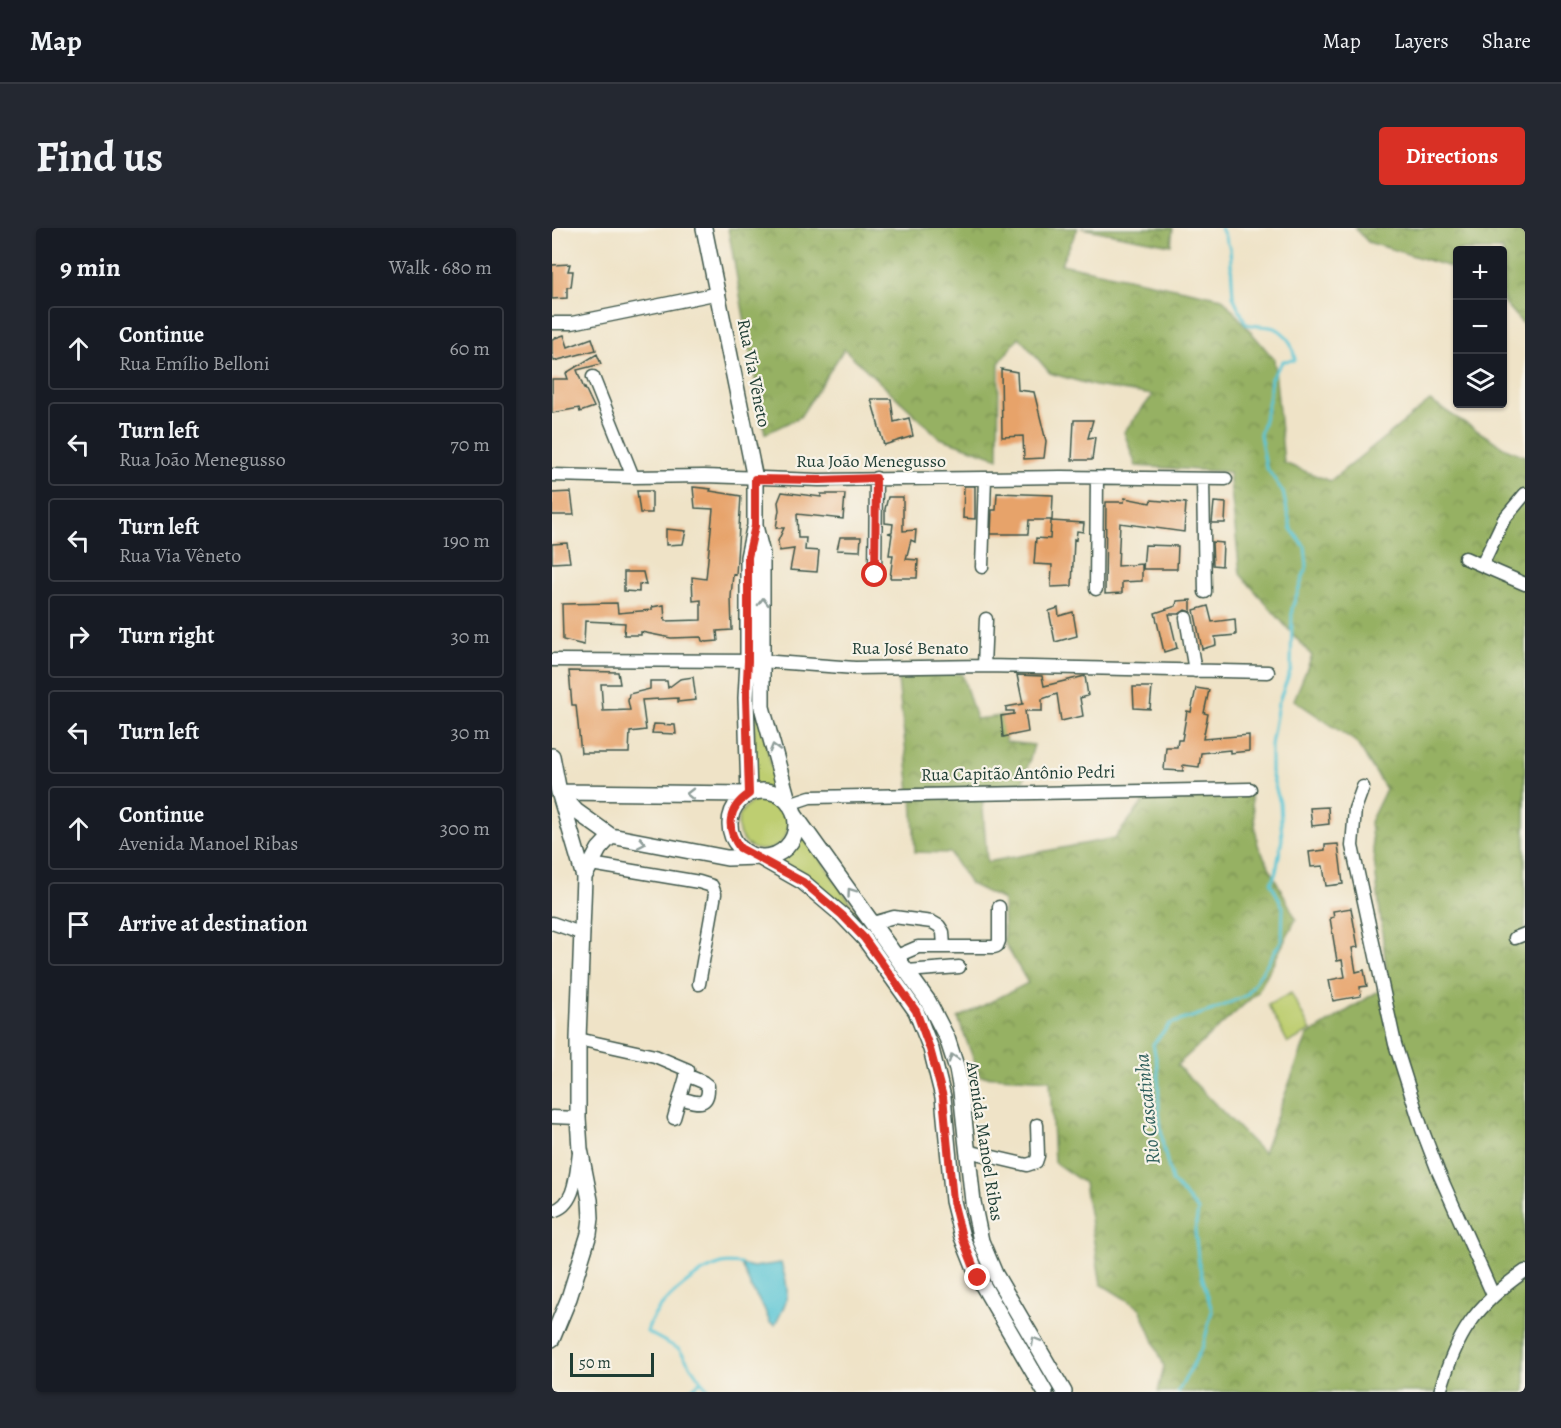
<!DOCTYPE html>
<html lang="en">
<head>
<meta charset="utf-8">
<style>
  :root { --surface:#171b24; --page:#242831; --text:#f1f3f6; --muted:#9ea1a6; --line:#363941; --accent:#d93025 }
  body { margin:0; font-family:Alegreya,serif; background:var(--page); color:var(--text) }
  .controls { position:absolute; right:18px; top:18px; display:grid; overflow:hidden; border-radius:6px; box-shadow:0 2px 4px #0004 }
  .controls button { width:54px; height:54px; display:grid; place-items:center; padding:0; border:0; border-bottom:2px solid var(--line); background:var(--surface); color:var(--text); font:30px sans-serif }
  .scale { position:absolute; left:18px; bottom:15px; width:84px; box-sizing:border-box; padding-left:6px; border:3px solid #1f3d34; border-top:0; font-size:16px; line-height:21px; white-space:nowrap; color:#1f3d34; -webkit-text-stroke:4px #f7f3e8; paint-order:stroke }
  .stop { position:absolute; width:18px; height:18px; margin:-14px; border:4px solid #d93025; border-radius:50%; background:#fff }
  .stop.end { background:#d93025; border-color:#fff; box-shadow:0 2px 6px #0008 }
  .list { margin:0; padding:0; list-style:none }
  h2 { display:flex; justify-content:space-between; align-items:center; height:78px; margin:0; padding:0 24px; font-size:26px }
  h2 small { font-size:20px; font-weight:400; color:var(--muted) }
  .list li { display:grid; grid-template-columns:39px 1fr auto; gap:18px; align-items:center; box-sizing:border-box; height:84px; margin:0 12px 12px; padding:0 12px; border:2px solid var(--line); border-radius:6px }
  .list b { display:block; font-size:22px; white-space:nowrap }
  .list p { margin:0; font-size:20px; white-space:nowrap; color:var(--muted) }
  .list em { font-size:20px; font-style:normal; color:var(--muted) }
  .icon { flex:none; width:33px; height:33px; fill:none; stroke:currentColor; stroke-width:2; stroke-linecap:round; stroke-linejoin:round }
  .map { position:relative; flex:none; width:973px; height:1164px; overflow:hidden; border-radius:6px }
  header { display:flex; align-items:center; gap:36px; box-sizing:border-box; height:84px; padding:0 30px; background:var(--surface); border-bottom:2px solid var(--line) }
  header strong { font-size:28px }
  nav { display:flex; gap:33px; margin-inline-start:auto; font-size:21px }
  .intro { display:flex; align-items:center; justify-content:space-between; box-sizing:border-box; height:144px; padding:0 36px }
  h1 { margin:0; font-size:42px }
  .button { padding:15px 27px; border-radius:6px; background:var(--accent); color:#fff; font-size:21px; font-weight:700 }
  main { display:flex; gap:36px; padding:0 36px }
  aside { flex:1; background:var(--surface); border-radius:6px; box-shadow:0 2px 4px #0004 }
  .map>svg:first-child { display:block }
  .green { fill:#bece71; stroke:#6e8652; stroke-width:1.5 }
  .forest { fill:url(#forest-crowns); stroke:#5a774c; stroke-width:1.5 }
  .water { fill:#5bc6d5; stroke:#3d8284; stroke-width:1.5 }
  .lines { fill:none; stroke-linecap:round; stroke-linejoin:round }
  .stream { stroke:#5bc6d5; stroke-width:3 }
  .building { fill:#e7a36a }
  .minor-casing { stroke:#3e564a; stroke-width:15 }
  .major-casing { stroke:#3e564a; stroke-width:18 }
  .minor { stroke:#fff; stroke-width:12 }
  .major { stroke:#fff; stroke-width:15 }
  .oneway { stroke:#8f9e9a }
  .route { stroke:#d93025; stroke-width:8 }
  .labels { text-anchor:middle; stroke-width:4.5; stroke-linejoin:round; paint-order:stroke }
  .street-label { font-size:18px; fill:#1f3d34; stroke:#f7f3e8 }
  .water-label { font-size:20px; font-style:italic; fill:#2e5f5c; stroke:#f7f3e8 }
</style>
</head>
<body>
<header>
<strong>Map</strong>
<nav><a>Map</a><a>Layers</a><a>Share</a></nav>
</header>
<div class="intro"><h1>Find us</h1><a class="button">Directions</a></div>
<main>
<aside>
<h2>9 min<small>Walk · 680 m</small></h2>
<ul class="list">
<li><svg class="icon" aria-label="ahead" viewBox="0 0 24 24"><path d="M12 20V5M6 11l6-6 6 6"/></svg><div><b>Continue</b><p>Rua Emílio Belloni</p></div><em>60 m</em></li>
<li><svg class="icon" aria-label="left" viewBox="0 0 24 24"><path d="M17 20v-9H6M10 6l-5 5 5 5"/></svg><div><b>Turn left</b><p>Rua João Menegusso</p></div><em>70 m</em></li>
<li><svg class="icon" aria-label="left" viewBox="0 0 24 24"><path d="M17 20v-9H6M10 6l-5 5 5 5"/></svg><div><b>Turn left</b><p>Rua Via Vêneto</p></div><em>190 m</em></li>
<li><svg class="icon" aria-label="right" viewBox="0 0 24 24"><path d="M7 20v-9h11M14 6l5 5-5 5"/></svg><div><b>Turn right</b></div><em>30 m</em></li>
<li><svg class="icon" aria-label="left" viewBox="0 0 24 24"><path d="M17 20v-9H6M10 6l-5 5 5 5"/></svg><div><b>Turn left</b></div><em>30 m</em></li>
<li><svg class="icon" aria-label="ahead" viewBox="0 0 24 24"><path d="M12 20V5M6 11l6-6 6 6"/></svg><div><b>Continue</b><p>Avenida Manoel Ribas</p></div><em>300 m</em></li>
<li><svg class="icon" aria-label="arrive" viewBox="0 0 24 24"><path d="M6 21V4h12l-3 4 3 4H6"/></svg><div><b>Arrive at destination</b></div></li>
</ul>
</aside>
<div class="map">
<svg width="973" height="1164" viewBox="0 0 973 1164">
  <defs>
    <pattern id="forest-crowns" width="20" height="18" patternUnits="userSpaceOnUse" patternTransform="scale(1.5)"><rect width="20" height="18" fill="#96b163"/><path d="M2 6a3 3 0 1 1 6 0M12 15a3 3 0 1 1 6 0" fill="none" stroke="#7a9152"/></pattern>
  </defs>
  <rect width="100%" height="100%" fill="#f7f3e8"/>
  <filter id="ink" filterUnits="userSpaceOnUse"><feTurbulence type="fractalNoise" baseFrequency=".0167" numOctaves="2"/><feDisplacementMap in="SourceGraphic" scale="12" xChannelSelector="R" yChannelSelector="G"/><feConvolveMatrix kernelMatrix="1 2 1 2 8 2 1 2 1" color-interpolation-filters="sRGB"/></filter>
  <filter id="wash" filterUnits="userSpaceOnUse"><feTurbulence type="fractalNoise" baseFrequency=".008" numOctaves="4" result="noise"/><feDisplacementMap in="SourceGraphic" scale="24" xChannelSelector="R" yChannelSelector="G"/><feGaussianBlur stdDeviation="1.35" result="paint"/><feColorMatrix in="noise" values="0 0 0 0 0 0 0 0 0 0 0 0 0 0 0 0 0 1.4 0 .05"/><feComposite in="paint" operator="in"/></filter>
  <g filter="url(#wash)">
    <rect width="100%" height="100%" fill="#efe3c7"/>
    <path class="green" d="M204,475L226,564L199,559Z
      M186 597a25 25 0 1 1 50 0a25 25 0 1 1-50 0Z
      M248,601L311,693L309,696L219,633C237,628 242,618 248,601Z
      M739,765L759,803L736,815L716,777Z"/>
    <path class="forest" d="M176,0H526L509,36L670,70L722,131L732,235L778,253L878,173L953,220L973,228V1164H606L612,1138L588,1080L549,1056L532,955L502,934L498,852L428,848L406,790L476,755L452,714L451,672L418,656L398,625L363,624L360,568L430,567L435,634L563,610L600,563L698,562L706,617L744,691L706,764L625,837L711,925L755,808L836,757L818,594L834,561L804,514L742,472L760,428L688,346L677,244L584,238L572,204L601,167L543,158L498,145L467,109L447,135L446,230L388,210L292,121L248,189L213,206Z
      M529,0H621L619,17Z
      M803,0H973V101L971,96L951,74V22H906L905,41L816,14Z
      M345,443L410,446L424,491L449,488L454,514L482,517L469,561L358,563Z"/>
    <path class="water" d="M229,1035C238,1066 238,1068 223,1097L218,1095L212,1080L199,1060L189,1036L201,1039Z"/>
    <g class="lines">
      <path class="stream" d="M149,1153L127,1121L95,1104C101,1077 144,1043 170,1036C176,1034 184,1036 189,1036
        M136,1164L149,1153L159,1164
        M626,1164L651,1118L660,1083L647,1037L643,1003L646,982L620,953L611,918L607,883L606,841L601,816L618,796L661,782L695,767L730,712L731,679L719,655L724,644L730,611L728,575L719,544V517L726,476L739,441L740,380L755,338L753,319L739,301L731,264L714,239L708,207L717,172L719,150L731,133L743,132C741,118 734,101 718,99C708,97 706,99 694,96L681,68L678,20L669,0"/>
    </g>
    <g id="blocks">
      <path class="building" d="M18,36L16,43H21L19,59H15V70L0,71V37Z
        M12,107L16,119L40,110L44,122L2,133L0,125V111Z
        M45,126L49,136L25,142L32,161L33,160L42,179L28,184L27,180L0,185V151H16L14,145Z
        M449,141L465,144L466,162L482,164L494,213L492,230L472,231L471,208L450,209Z
        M319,171H339L342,194L357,190L361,208L332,217Z
        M522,192H541L536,210L543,209L540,232H520Z
        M412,258H423V291L411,290Z
        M141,259L159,261L158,263L189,268L184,347L181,346L179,369L180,402L165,403L166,413L154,414L150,413L149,409L119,410L89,404V407H72L73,395L33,393L32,417L11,412L10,376L65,375L66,385L100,382V379L112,377L113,393L149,392V372L141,373L140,349L154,351L161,281L143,280Z
        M85,263H100V285H88Z
        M19,264L22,287H0V265Z
        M230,264L269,269V266H293L291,291L245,286L246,310H254L253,322L267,323L265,344L238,342L242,321L227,323L226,313L232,300H224L227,282L226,274Z
        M445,265L501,267L500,292H477L476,306H439L440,282H444Z
        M336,269H351V303L364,302L363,314L359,312L354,331L366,332L365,350H338L341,327H337L340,306L336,305L340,304L341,296L333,295V281Z
        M573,270L598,275L599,272L634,275L632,304L568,295L566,338L590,336V353L570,354V365L553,366L554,274H572Z
        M662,274L674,275L673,295H660Z
        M499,293L532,295L531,304L525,303L524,312L522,311L520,358L499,359L500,337L482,336L484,310L498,311Z
        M114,301L134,303L131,316L114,317Z
        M288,309H309L308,323L285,322Z
        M660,314L671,315L670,338L661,337Z
        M15,315L18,334L0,335V316Z
        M593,317L626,318L625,341H591Z
        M72,344H91L94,357L87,356V364L72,363Z
        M639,372V384L633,382L627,386H617L625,420L612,424L603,385L624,378L625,373Z
        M656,378L660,394L683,391L684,407L663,409L664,417L650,421L642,382Z
        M506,380L507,388L521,384L525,408L503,414L497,383Z
        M17,443L66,444L68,456H49L51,483L78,482L76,473L77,466L98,461V453H115L116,460L128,451L141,449L144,472L126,474V470L90,472L94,502L78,504L77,525H29L24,477H20Z
        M465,447L490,448L492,458L533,448L536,468L528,470L531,488L509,493L505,466L490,471V483H473L476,504L451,509L449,488L462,486V483H454V479L471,476Z
        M581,459H600L598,481L582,480Z
        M644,460L657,462L652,485L656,486L651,511L697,507V523L678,525V522L649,525L647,539L631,537V543L612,542L614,519H625L626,512H630L635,483L639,484Z
        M102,496L123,497L124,506L100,505Z
        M776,579L777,596L760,598L758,580Z
        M786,616L791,656L774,658L771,638L759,639L757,624L773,622V617Z
        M799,680L806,719L800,720L804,744L812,742L815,758L808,759L809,768L781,773L777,752L793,749L790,732L785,733L778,690L782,689L781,683Z"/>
    </g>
  </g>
  <g filter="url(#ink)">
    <use href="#blocks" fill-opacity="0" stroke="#3e564a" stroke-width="1.5"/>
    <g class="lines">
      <g class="minor-casing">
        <path id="minor" d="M0,95H20L167,65
          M41,149L81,249
          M0,247L81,249L152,248L267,252L509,249L674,251
          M651,252L653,364
          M913,330L973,356
          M930,337L952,291L973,266
          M430,339L433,250
          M323,347L324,250
          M544,361L545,250
          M634,390L643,443
          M0,432L209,433L303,440L432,438L716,444
          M432,438L434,391
          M811,559L803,581L800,618L843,816L870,901L886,943L941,1067
          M237,576L258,569L698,561
          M39,636L147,654L160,658L163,666L147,756
          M0,695L31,706
          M321,695L342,689L380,694L387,698L391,704L392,719
          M963,710L973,706
          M345,728L366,719H442L445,718L447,713V679
          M355,743L407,739
          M26,811L103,828L136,842L122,890
          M128,870C143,874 157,881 156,858L151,854L134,847
          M0,889L26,890
          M415,923L475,937L484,934L486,928L485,897
          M0,983C24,978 24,945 27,925
          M888,1164C904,1106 924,1077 973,1043"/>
      </g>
      <g class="major-casing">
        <path id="major" d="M152,0L203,251V298L210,326V479L237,576
          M0,528L7,564L32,649L26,811V890L28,921L38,972L39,990L37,1006L17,1070L0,1111
          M178 596a33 33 0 1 1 66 0a33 33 0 1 1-66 0Z
          M7,564L24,583L59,608L175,630L207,629L251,654L290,687L312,710L364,783L379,821L391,869L401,973L410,1009L426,1049L493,1164
          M7,564L197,566
          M197,566L194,470L196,433V329L202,301
          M242,586L376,773L395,810L405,841L409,863L421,974L429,1013L443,1046L512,1164
          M32,649L47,621L59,608"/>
      </g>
      <use href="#minor" class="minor"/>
      <use href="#major" class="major"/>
    </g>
    <defs><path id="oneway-chevron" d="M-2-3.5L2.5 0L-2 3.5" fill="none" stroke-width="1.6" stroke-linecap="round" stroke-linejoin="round" transform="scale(1.5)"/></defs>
    <g class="oneway">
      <use href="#oneway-chevron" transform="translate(211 374) rotate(-91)"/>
      <use href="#oneway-chevron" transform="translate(222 520) rotate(-106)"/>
      <use href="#oneway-chevron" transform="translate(138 566) rotate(-179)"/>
      <use href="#oneway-chevron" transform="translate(90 615) rotate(11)"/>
      <use href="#oneway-chevron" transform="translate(299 664) rotate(-126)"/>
      <use href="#oneway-chevron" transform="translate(401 830) rotate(-108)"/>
      <use href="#oneway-chevron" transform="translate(483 1113) rotate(-120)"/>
    </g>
  </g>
  <g class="lines" filter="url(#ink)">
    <path class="route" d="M323,347L324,250L267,252L203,251V298L196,329V433L194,470L197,566C176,580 173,600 188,620L251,654L290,687L312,710L364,783L378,821L391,869L401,973L410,1009L426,1050"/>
  </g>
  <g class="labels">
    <g class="street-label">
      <text transform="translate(202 145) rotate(79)" y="6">Rua Via Vêneto</text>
      <text x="319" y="239">Rua João Menegusso</text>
      <text x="358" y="426">Rua José Benato</text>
      <text transform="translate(466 545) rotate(-1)" y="6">Rua Capitão Antônio Pedri</text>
      <text transform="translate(433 913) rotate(81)" y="6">Avenida Manoel Ribas</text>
    </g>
    <g class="water-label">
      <text transform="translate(595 881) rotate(-96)" y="7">Rio Cascatinha</text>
    </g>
  </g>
</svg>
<div class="controls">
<button>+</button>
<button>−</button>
<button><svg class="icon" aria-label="layers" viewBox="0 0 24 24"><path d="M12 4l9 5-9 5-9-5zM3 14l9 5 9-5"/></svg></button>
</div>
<div class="scale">50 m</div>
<div class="stop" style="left:323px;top:347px"></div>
<div class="stop end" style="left:426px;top:1050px"></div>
</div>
</main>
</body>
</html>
